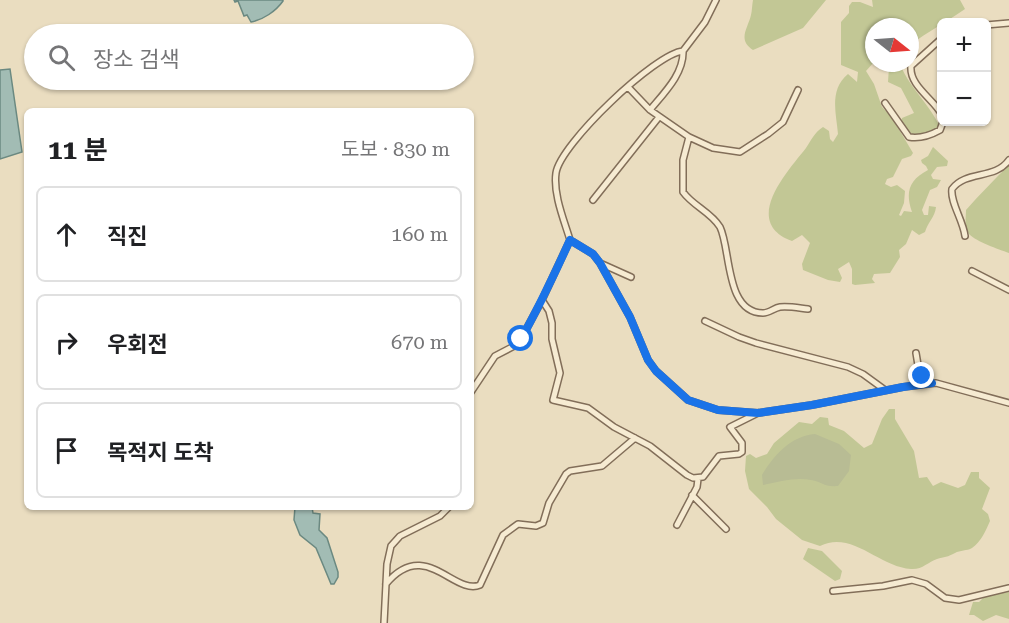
<!DOCTYPE html>
<html lang="ko">
<head>
<meta charset="utf-8">
<style>
  :root { --surface:#fff; --page:#f2f2f2; --text:#202124; --muted:#757577; --line:#e0e0e0 }
  body { margin:0; font-family:"Roboto Serif","Noto Sans KR",serif; background:var(--page); color:var(--text) }
  .controls { position:absolute; right:18px; top:18px; display:grid; overflow:hidden; border-radius:9px; box-shadow:0 2px 4px #0004 }
  .controls button { width:54px; height:54px; display:grid; place-items:center; padding:0; border:0; border-bottom:2px solid var(--line); background:var(--surface); color:var(--text); font:30px sans-serif }
  .compass { position:absolute; left:865px; top:18px; width:54px; height:54px; border-radius:50%; background:var(--surface); box-shadow:0 2px 4px #0004; rotate:107deg }
  .stop { position:absolute; width:18px; height:18px; margin:-14px; border:4px solid #1a73e8; border-radius:50%; background:#fff }
  .stop.end { background:#1a73e8; border-color:#fff; box-shadow:0 2px 6px #0008 }
  .list { margin:0; padding:0; list-style:none }
  h2 { display:flex; justify-content:space-between; align-items:center; height:78px; margin:0; padding:0 24px; font-size:26px }
  h2 small { font-size:20px; font-weight:400; color:var(--muted) }
  .list li { display:grid; grid-template-columns:39px 1fr auto; gap:18px; align-items:center; box-sizing:border-box; height:96px; margin:0 12px 12px; padding:0 12px; border:2px solid var(--line); border-radius:9px }
  .list b { display:block; font-size:22px; white-space:nowrap }
  .list em { font-size:20px; font-style:normal; color:var(--muted) }
  .icon { flex:none; width:33px; height:33px; fill:none; stroke:currentColor; stroke-width:2; stroke-linecap:round; stroke-linejoin:round }
  .map { position:relative; flex:none; width:1009px; height:623px; overflow:hidden }
  .search { position:absolute; background:var(--surface); box-shadow:0 2px 4px #0004; left:24px; top:24px; width:450px; height:66px; display:flex; align-items:center; gap:15px; box-sizing:border-box; padding:0 21px; border-radius:33px; color:var(--muted); font-size:22px }
  .panel { position:absolute; background:var(--surface); box-shadow:0 2px 4px #0004; left:24px; top:108px; width:450px; height:402px; border-radius:9px }
  .map>svg:first-child { display:block }
  .green { fill:#c2c795 }
  .cemetery { fill:#b8bc94 }
  .water { fill:#a2bcb4; stroke:#6b8981; stroke-width:1.5 }
  .lines { fill:none; stroke-linecap:round; stroke-linejoin:round }
  .minor-casing { stroke:#826e59; stroke-width:8 }
  .minor { stroke:#f6ebd2; stroke-width:5 }
  .route { stroke:#1a73e8; stroke-width:8 }
</style>
</head>
<body>
<div class="map">
<svg width="1009" height="623" viewBox="0 0 1009 623">
  <rect width="100%" height="100%" fill="#eaddc0"/>
  <path class="green" d="M753,0H826L803,28L753,50C737,40 748,28 751,15C752,11 752,5 753,0Z
    M872,0H960L965,9C946,22 929,31 910,45V27H874V62L866,71L874,84L882,107L891,116L913,153L911,156L902,159L893,177L887,179L885,184L891,187L897,185L905,191L904,203L899,215L901,216L904,211L912,212C905,192 909,180 928,170L926,166L922,163L921,160L928,156L933,147L948,161L947,166L937,167L931,175L933,179L941,180L937,187L930,190L922,210L924,215H928L929,206L936,207C935,217 928,222 925,232L919,235L912,230L906,244L899,250L900,257L890,273L874,274L872,279L875,283L855,285L852,284V269L849,262L838,269L842,278L840,282L828,280L803,270L802,264L810,243L802,235L792,241C741,222 787,172 806,148C812,139 814,133 823,127L829,131L830,139L833,142L838,134C836,112 829,90 848,74L857,82L858,72L841,65V22L849,13V6L852,2H860L873,7Z
    M888,63H900C906,83 928,103 938,123V127L928,133L913,135L901,123L902,118L914,113L901,88L888,82L889,67Z
    M1009,165V253C998,249 977,242 969,234C964,228 966,217 966,210C980,194 994,180 1009,165Z
    M889,409H895V419L914,451L919,478L927,477L933,486L941,482L958,488L965,485L971,472H979V478L990,488L982,509L988,514L990,521C986,530 981,542 972,548C967,551 960,550 955,553C948,557 944,557 937,559C928,562 922,570 911,569C879,567 852,530 820,546L802,540L776,519L767,507L749,489L745,471L746,456L750,454L756,458L767,454L774,443L799,422L812,424L820,417L828,418L829,425L844,431L864,448L872,444L882,419Z
    M808,548L822,551L842,571L840,579L835,581L803,559Z
    M1009,592V619L996,615L983,621L974,615H969L973,602H979L985,596Z"/>
  <path class="cemetery" d="M815,434L839,444L851,455L849,471L838,486C823,487 823,482 811,480C795,477 779,482 763,485L762,475C774,455 791,436 815,434Z"/>
  <path class="water" d="M234,0H283V1C276,11 263,20 251,22L247,15L244,16L238,1L235,2Z
    M10,69L22,152L0,159V70Z
    M295,507H312L313,513L320,514L319,530L327,538L338,572V577L334,584H331L316,548L300,535L294,520Z"/>
  <g class="lines">
    <g class="minor-casing">
      <path id="minor" d="M986,25L1009,23
        M942,38L911,66C909,86 934,99 942,115
        M683,51L705,22L716,0
        M628,87L650,110L689,137L713,148L740,152L768,134L783,122L798,90
        M885,103L909,137C920,139 931,135 940,130L943,122
        M650,110C663,94 684,74 683,51C656,53 560,144 556,173C553,194 564,220 570,240L593,254L600,263L630,317L648,360L656,371L688,400L718,410L758,413L812,405L903,387L936,383L1009,403
        M689,137L683,160V192C693,206 711,212 720,227C731,249 725,313 763,313C769,313 774,308 780,307C789,306 799,308 808,309
        M593,200L659,117
        M965,236C963,220 950,202 952,189C966,170 995,180 1009,160
        M602,264L631,277
        M972,271L1009,290
        M542,300L549,311L552,323V339L560,373L553,400L588,408L614,427L650,446L687,475L693,478L703,477L719,456L739,454L742,452V443L730,427L758,413
        M705,321L739,337L756,343L848,367L863,374L885,390
        M916,353L919,371L932,383
        M471,392L495,356L516,345L521,339L542,300L570,240
        M692,495L726,529
        M677,525L697,487L698,479
        M386,584C425,537 454,596 480,585L503,535L518,524L536,526L543,523L549,503L566,474L570,471L602,466L635,438
        M833,591L883,586L912,580L926,584L945,598L959,600L1009,588
        M384,623L387,564L391,546L400,536L440,516L449,507"/>
    </g>
    <use href="#minor" class="minor"/>
  </g>
  <g class="lines">
    <path class="route" d="M521,339C539,307 555,273 570,240L593,254L600,263L630,317L648,360L656,371L688,400L718,410L758,413L812,405L903,387L932,383L922,376"/>
  </g>
</svg>
<div class="controls">
<button>+</button>
<button>−</button>
</div>
<svg class="compass" viewBox="-18 -18 36 36"><path d="M0-13l5 13h-10z" fill="#e53935"/><path d="M0 13l5-13h-10z" fill="#757577"/></svg>
<div class="stop" style="left:521px;top:339px"></div>
<div class="stop end" style="left:922px;top:376px"></div>
<div class="search"><svg class="icon" aria-label="search" viewBox="0 0 24 24"><circle cx="10" cy="10" r="6"/><path d="M15 15l6 6"/></svg>장소 검색</div>
<section class="panel">
<h2>11 분<small>도보 · 830 m</small></h2>
<ul class="list">
<li><svg class="icon" aria-label="ahead" viewBox="0 0 24 24"><path d="M12 20V5M6 11l6-6 6 6"/></svg><div><b>직진</b></div><em>160 m</em></li>
<li><svg class="icon" aria-label="right" viewBox="0 0 24 24"><path d="M7 20v-9h11M14 6l5 5-5 5"/></svg><div><b>우회전</b></div><em>670 m</em></li>
<li><svg class="icon" aria-label="arrive" viewBox="0 0 24 24"><path d="M6 21V4h12l-3 4 3 4H6"/></svg><div><b>목적지 도착</b></div></li>
</ul>
</section>
</div>
</body>
</html>
